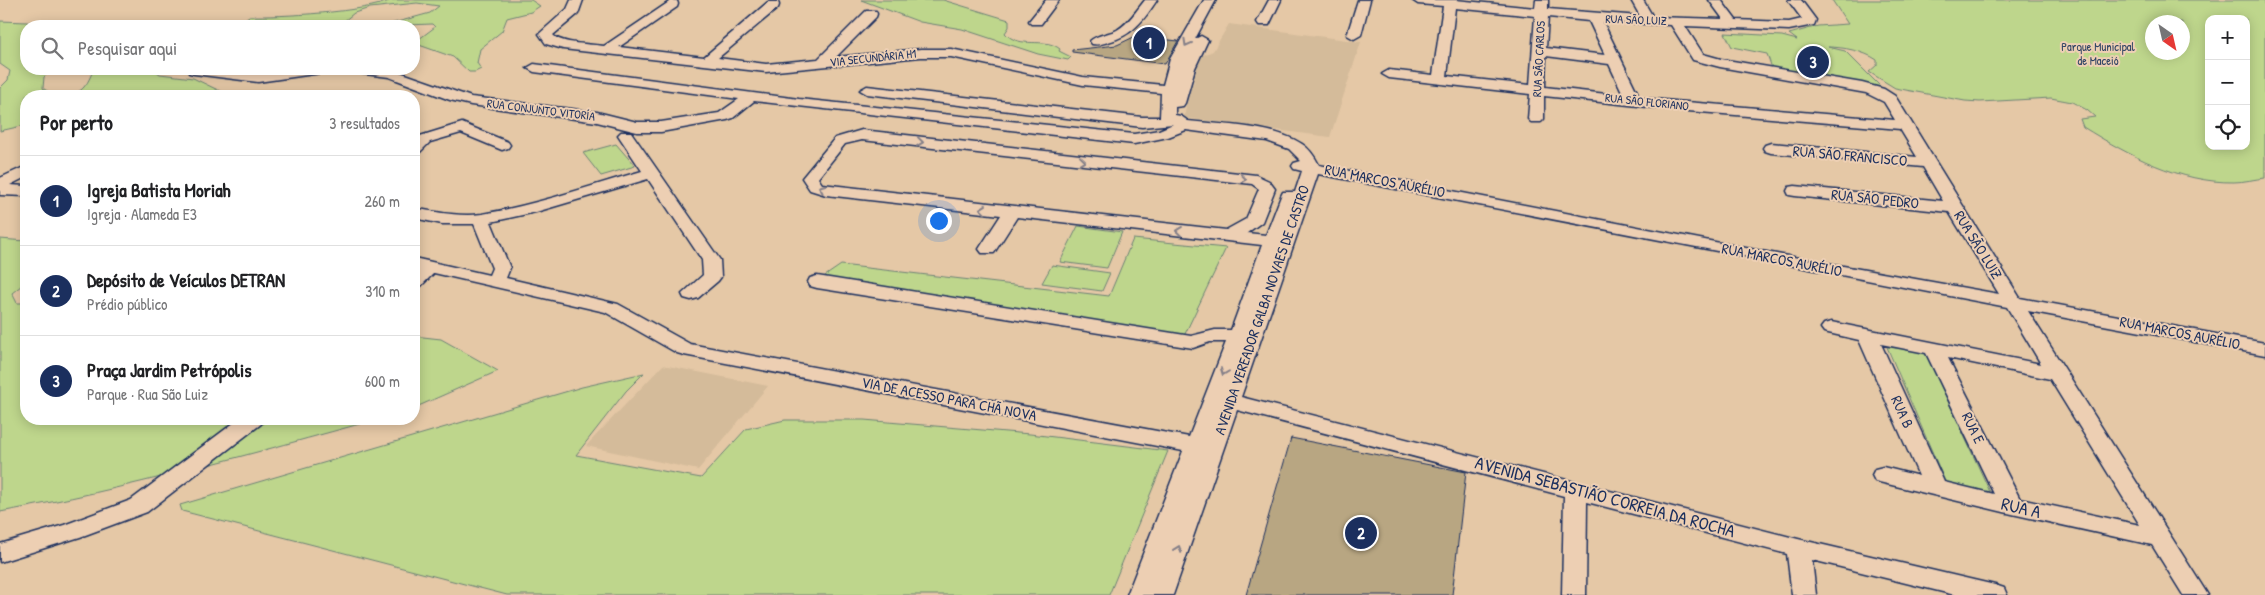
<!DOCTYPE html>
<html lang="pt">
<head>
<meta charset="utf-8">
<style>
  :root { --surface:#fff; --page:#f2f2f2; --text:#202124; --muted:#757577; --line:#e0e0e0; --accent:#1b2f5e }
  body { margin:0; font-family:"Patrick Hand",sans-serif; background:var(--page); color:var(--text) }
  .controls { position:absolute; right:15px; top:15px; display:grid; overflow:hidden; border-radius:10px; box-shadow:0 2px 12px #0003 }
  .controls button { width:45px; height:45px; display:grid; place-items:center; padding:0; border:0; border-bottom:1px solid var(--line); background:var(--surface); color:var(--text); font:25px sans-serif }
  .compass { position:absolute; left:2145px; top:15px; width:45px; height:45px; border-radius:50%; background:var(--surface); box-shadow:0 2px 12px #0003; rotate:146deg }
  .you { position:absolute; left:938px; top:220px; width:18px; height:18px; margin:-12px; border:4px solid #fff; border-radius:50%; background:#1a73e8; box-shadow:0 0 0 8px #1a73e833 }
  .badge { display:grid; place-items:center; width:32px; height:32px; border-radius:50%; background:var(--accent); color:#fff; font-size:16px; font-weight:700 }
  .pin { position:absolute; translate:-50% -50%; border:2px solid #fff; box-shadow:0 1px 5px #0006 }
  .list { margin:0; padding:0; list-style:none }
  h2 { display:flex; justify-content:space-between; align-items:center; height:65px; margin:0; padding:0 20px; font-size:21px }
  h2 small { font-size:16px; font-weight:400; color:var(--muted) }
  .list li { display:grid; grid-template-columns:32px 1fr auto; gap:15px; align-items:center; box-sizing:border-box; height:90px; padding:0 20px; border-top:1px solid var(--line) }
  .list b { display:block; font-size:19px; white-space:nowrap }
  .list p { margin:0; font-size:16px; white-space:nowrap; color:var(--muted) }
  .list em { font-size:16px; font-style:normal; color:var(--muted) }
  .icon { flex:none; width:28px; height:28px; fill:none; stroke:currentColor; stroke-width:2; stroke-linecap:round; stroke-linejoin:round }
  .map { position:relative; flex:none; width:2265px; height:595px; overflow:hidden }
  .search { position:absolute; background:var(--surface); box-shadow:0 2px 12px #0003; left:20px; top:20px; width:400px; height:55px; display:flex; align-items:center; gap:12px; box-sizing:border-box; padding:0 18px; border-radius:20px; color:var(--muted); font-size:19px }
  .panel { position:absolute; background:var(--surface); box-shadow:0 2px 12px #0003; left:20px; top:90px; width:400px; height:335px; border-radius:20px }
  .map>svg:first-child { display:block }
  .built { fill:#d4bb9a }
  .green { fill:#bed68c; stroke:#6c8275; fill-rule:evenodd }
  .building { fill:#b8a682; stroke:#1b2f5e }
  .lines { fill:none; stroke-linecap:round; stroke-linejoin:round }
  .minor-casing { stroke:#1b2f5e; stroke-width:3 }
  .minor { fill:#edcfb3; fill-rule:evenodd }
  .oneway { stroke:#847f88 }
  .labels { text-anchor:middle; stroke-width:4; stroke-linejoin:round; paint-order:stroke }
  .far-street-label { font-size:12px; fill:#1b2f5e; stroke:#edcfb3 }
  .far-park-label { font-size:12px; fill:#2b4063; stroke:#edcfb3 }
  .street-label { font-size:15px; fill:#1b2f5e; stroke:#edcfb3 }
  .near-street-label { font-size:18px; fill:#1b2f5e; stroke:#edcfb3 }
</style>
</head>
<body>
<div class="map">
<svg width="2265" height="595" viewBox="0 0 2265 595">
  <rect width="100%" height="100%" fill="#e5c8a6"/>
  <filter id="ink" filterUnits="userSpaceOnUse"><feTurbulence type="fractalNoise" baseFrequency=".02" numOctaves="2"/><feDisplacementMap in="SourceGraphic" scale="10" xChannelSelector="R" yChannelSelector="G"/><feConvolveMatrix kernelMatrix="1 2 1 2 8 2 1 2 1" color-interpolation-filters="sRGB"/></filter>
  <g filter="url(#ink)">
    <path class="built" d="M1229,24L1361,42L1330,137L1184,118L1189,89L1194,82L1191,76L1201,56L1213,51Z
      M663,365L768,386L698,470L586,446Z"/>
    <path class="green" d="M391,0H531L540,6L531,12L507,18L502,31L480,49L477,63L481,69L475,72H469L453,57L419,45V39L435,27L432,24L383,26L430,13L439,6L417,3L370,8L354,13L338,26H236L249,16C278,17 368,12 391,0Z
      M861,0H943L1009,20V27L1005,33C1020,50 1044,36 1060,49L1059,51L1071,57L1068,60L1038,54L962,29L920,22Z
      M1832,0H2265V178C2255,179 2244,182 2234,182C2180,183 2128,155 2083,127L2080,119L2095,117L2087,110L2072,102L2051,98L1980,102L1965,101L1895,88L1869,72L1877,65V60C1864,51 1843,47 1828,47L1845,51L1881,87L1773,71L1767,54L1732,47L1725,33L1782,36L1797,40L1789,34L1818,26L1848,24ZM2209,19H2246V146H2209ZM2152,22H2182V52H2152Z
      M0,21L27,22L56,26H26V69H52L44,77L43,88C53,97 75,98 84,87C89,82 91,74 94,69H159L157,72L160,74L193,78L220,91L243,96H26V125L0,131V88L8,80L10,71L0,64Z
      M616,144L635,166L601,176L583,153Z
      M1078,226L1122,232L1107,268L1060,262Z
      M0,239L26,241V282L12,293L17,303H26V419H378C253,453 128,489 0,512Z
      M1133,239L1226,248L1184,336L822,278L841,265L1109,296Z
      M1052,265L1110,273L1102,291L1042,283Z
      M414,336L441,339L498,371L414,408Z
      M1887,347L1925,351L1990,492L1947,486Z
      M644,373L626,391L576,455L701,478L746,429L785,420H864L1030,434L1168,451L1109,595H507L182,511L180,505L582,387Z"/>
    <path class="building" d="M1136,36L1178,41L1165,64L1072,52V50L1117,45Z
      M1291,438L1466,472L1452,595H1246Z"/>
    <g class="lines">
      <g class="minor-casing">
        <path id="minor" d="M571,0H583L578,14L553,35C560,44 592,44 604,46L672,0L677,1L678,4L677,7L619,47L704,57L768,2H778L779,5L778,8L718,58L766,64L818,59L866,11H876L877,14L876,17L836,57L921,49H951L1083,77L1163,85L1170,59L1204,0H1216L1195,39L1201,36L1208,40L1195,68L1185,103L1183,106L1175,107V115L1181,116L1188,121C1222,125 1273,125 1302,144C1310,149 1315,157 1319,165L1782,255L1999,294L1949,212L1795,196L1789,195L1787,191L1789,187L1795,186L1943,201L1923,167L1771,153L1765,151L1763,148L1765,145L1771,143L1917,157L1900,129L1676,110L1544,96V119L1541,122H1531L1528,119L1530,94L1389,78L1382,74L1389,70L1433,75L1443,6L1418,4L1412,0H1456L1535,8L1536,0H1548V9L1640,16L1631,0H1643L1653,17L1723,19L1709,0H1721L1736,20L1789,22L1802,19L1788,0H1801L1816,20L1814,25L1789,30L1685,26L1703,54L1721,59L1862,83L1884,89L1895,96L2020,298L2265,343V355L2028,311L2208,595H2183L2152,545L2012,514L1875,481L1872,475L1875,469L1883,467L1919,476L1859,340L1824,332L1821,328L1824,324L1831,322L2041,364L2007,307L1318,174L1241,397L1798,539L1995,585L2004,588L2007,595H1955L1812,560L1816,595H1792L1787,554L1587,502L1586,595H1562L1564,496L1237,410L1173,595H1127L1183,451L684,355L677,353L605,312L434,273L421,286L414,287V272L417,269L414,268V258L489,275L492,268L474,224H442L414,218V208C436,212 459,217 482,214C536,205 590,186 642,171L618,135L621,132H631L720,260L721,277L718,281L698,298L691,300L684,298L682,294L703,275L702,260L648,179L536,212L491,222L510,268L506,278L618,304L690,344L1189,437L1226,342H1210L1193,348L817,288L810,286L808,282L810,278L817,276L1191,336L1215,330H1231L1262,245L1017,217L994,253H982L979,249L1001,215L826,195L810,190L802,178L835,138L862,130L1256,175L1269,181L1275,189L1262,222L1247,233L1266,235L1281,196L1283,192H1295L1302,171L1294,169L1292,166L1294,163L1301,161L1289,149L1267,141L1186,130L1168,137L1134,144L754,101L733,118L727,120L661,132H637L597,122L471,105L450,100L389,77L357,73L350,69H391L471,97L597,112L637,122H661L719,113L739,99L534,72L527,68L534,64L799,99L1134,134L1159,130L1173,124L1142,127L867,94L860,90L867,86L1142,117H1160L1161,93L1083,85L951,57H921L766,72L563,49L546,44L539,34L567,9ZM1455,8L1535,16L1530,85L1447,76ZM1548,17L1589,21L1605,55L1546,48ZM1603,22L1671,25L1693,60L1720,67L1866,93L1884,102L1895,120L1640,98ZM1546,56L1609,64L1624,96L1545,87ZM862,140L1252,184L1259,189L1246,219L1226,230L822,184L818,178L845,144ZM1881,344L1926,353L1994,494L1944,482ZM1948,358L2050,379L2140,525L2020,499Z
          M1046,0H1059L1041,24H1031L1029,21Z
          M1145,0H1157C1144,20 1132,36 1108,42C1102,44 1098,45 1092,44L1090,41C1096,35 1109,34 1117,30C1129,23 1136,11 1145,0Z
          M1269,0H1281L1269,25H1259L1257,22Z
          M1358,0H1370L1361,35L1354,39L1347,35Z
          M188,69H218L258,74L293,69H328L321,73L258,82L194,74L189,73Z
          M462,123L508,142L510,145L508,148L502,150L461,133L430,142L420,152L414,154V141L420,136Z
          M26,166V177L10,185L26,186V196L0,195V178Z
          M239,419H264L261,424L147,512L80,537L0,562V544L64,525L131,500Z"/>
      </g>
      <use href="#minor" class="minor"/>
    </g>
    <defs><path id="oneway-chevron" d="M-2-3.5L2.5 0L-2 3.5" fill="none" stroke-width="1.6" stroke-linecap="round" stroke-linejoin="round" transform="scale(1.25)"/></defs>
    <g class="oneway">
      <use href="#oneway-chevron" transform="translate(1187 43) rotate(119)"/>
      <use href="#oneway-chevron" transform="translate(920 142) rotate(7)"/>
      <use href="#oneway-chevron" transform="translate(1082 161) rotate(6)"/>
      <use href="#oneway-chevron" transform="translate(1243 179) rotate(6)"/>
      <use href="#oneway-chevron" transform="translate(822 188) rotate(-158)"/>
      <use href="#oneway-chevron" transform="translate(983 209) rotate(-173)"/>
      <use href="#oneway-chevron" transform="translate(1179 231) rotate(-174)"/>
      <use href="#oneway-chevron" transform="translate(1224 372) rotate(111)"/>
      <use href="#oneway-chevron" transform="translate(1178 549) rotate(-70)"/>
    </g>
  </g>
  <g class="labels">
    <g class="far-street-label">
      <text transform="translate(1636 20) rotate(2)" y="4">RUA SÃO LUIZ</text>
      <text transform="translate(873 58) rotate(-6)" y="4">VIA SECUNDÁRIA H1</text>
      <text transform="translate(1539 59) rotate(-87)" y="4">RUA SÃO CARLOS</text>
      <text transform="translate(1647 102) rotate(6)" y="4">RUA SÃO FLORIANO</text>
      <text transform="translate(541 110) rotate(7)" y="4">RUA CONJUNTO VITORÍA</text>
    </g>
    <g class="far-park-label">
      <text x="2098" y="51">Parque Municipal<tspan x="2098" dy="14">de Maceió</tspan></text>
    </g>
    <g class="street-label">
      <text transform="translate(1850 156) rotate(5)" y="5">RUA SÃO FRANCISCO</text>
      <text transform="translate(1385 181) rotate(11)" y="5">RUA MARCOS AURÉLIO</text>
      <text transform="translate(1875 199) rotate(6)" y="5">RUA SÃO PEDRO</text>
      <text transform="translate(1978 245) rotate(58)" y="5">RUA SÃO LUIZ</text>
      <text transform="translate(1782 260) rotate(11)" y="5">RUA MARCOS AURÉLIO</text>
      <text transform="translate(1262 310) rotate(-71)" y="5">AVENIDA VEREADOR GALBA NOVAES DE CASTRO</text>
      <text transform="translate(2180 333) rotate(11)" y="5">RUA MARCOS AURÉLIO</text>
      <text transform="translate(949 399) rotate(11)" y="5">VIA DE ACESSO PARA CHÃ NOVA</text>
      <text transform="translate(1902 412) rotate(66)" y="5">RUA B</text>
      <text transform="translate(1973 428) rotate(64)" y="5">RUA E</text>
    </g>
    <g class="near-street-label">
      <text transform="translate(1605 497) rotate(15)" y="6">AVENIDA SEBASTIÃO CORREIA DA ROCHA</text>
      <text transform="translate(2021 508) rotate(13)" y="6">RUA A</text>
    </g>
  </g>
</svg>
<div class="controls">
<button>+</button>
<button>−</button>
<button><svg class="icon" aria-label="locate" viewBox="0 0 24 24"><circle cx="12" cy="12" r="6"/><path d="M12 2v4M12 18v4M2 12h4M18 12h4"/></svg></button>
</div>
<svg class="compass" viewBox="-18 -18 36 36"><path d="M0-13l5 13h-10z" fill="#e53935"/><path d="M0 13l5-13h-10z" fill="#757577"/></svg>
<div class="you"></div>
<div class="pin badge" style="left:1149px;top:43px">1</div>
<div class="pin badge" style="left:1361px;top:533px">2</div>
<div class="pin badge" style="left:1813px;top:62px">3</div>
<div class="search"><svg class="icon" aria-label="search" viewBox="0 0 24 24"><circle cx="10" cy="10" r="6"/><path d="M15 15l6 6"/></svg>Pesquisar aqui</div>
<section class="panel">
<h2>Por perto<small>3 resultados</small></h2>
<ul class="list">
<li><span class="badge">1</span><div><b>Igreja Batista Moriah</b><p>Igreja · Alameda E3</p></div><em>260 m</em></li>
<li><span class="badge">2</span><div><b>Depósito de Veículos DETRAN</b><p>Prédio público</p></div><em>310 m</em></li>
<li><span class="badge">3</span><div><b>Praça Jardim Petrópolis</b><p>Parque · Rua São Luiz</p></div><em>600 m</em></li>
</ul>
</section>
</div>
</body>
</html>
